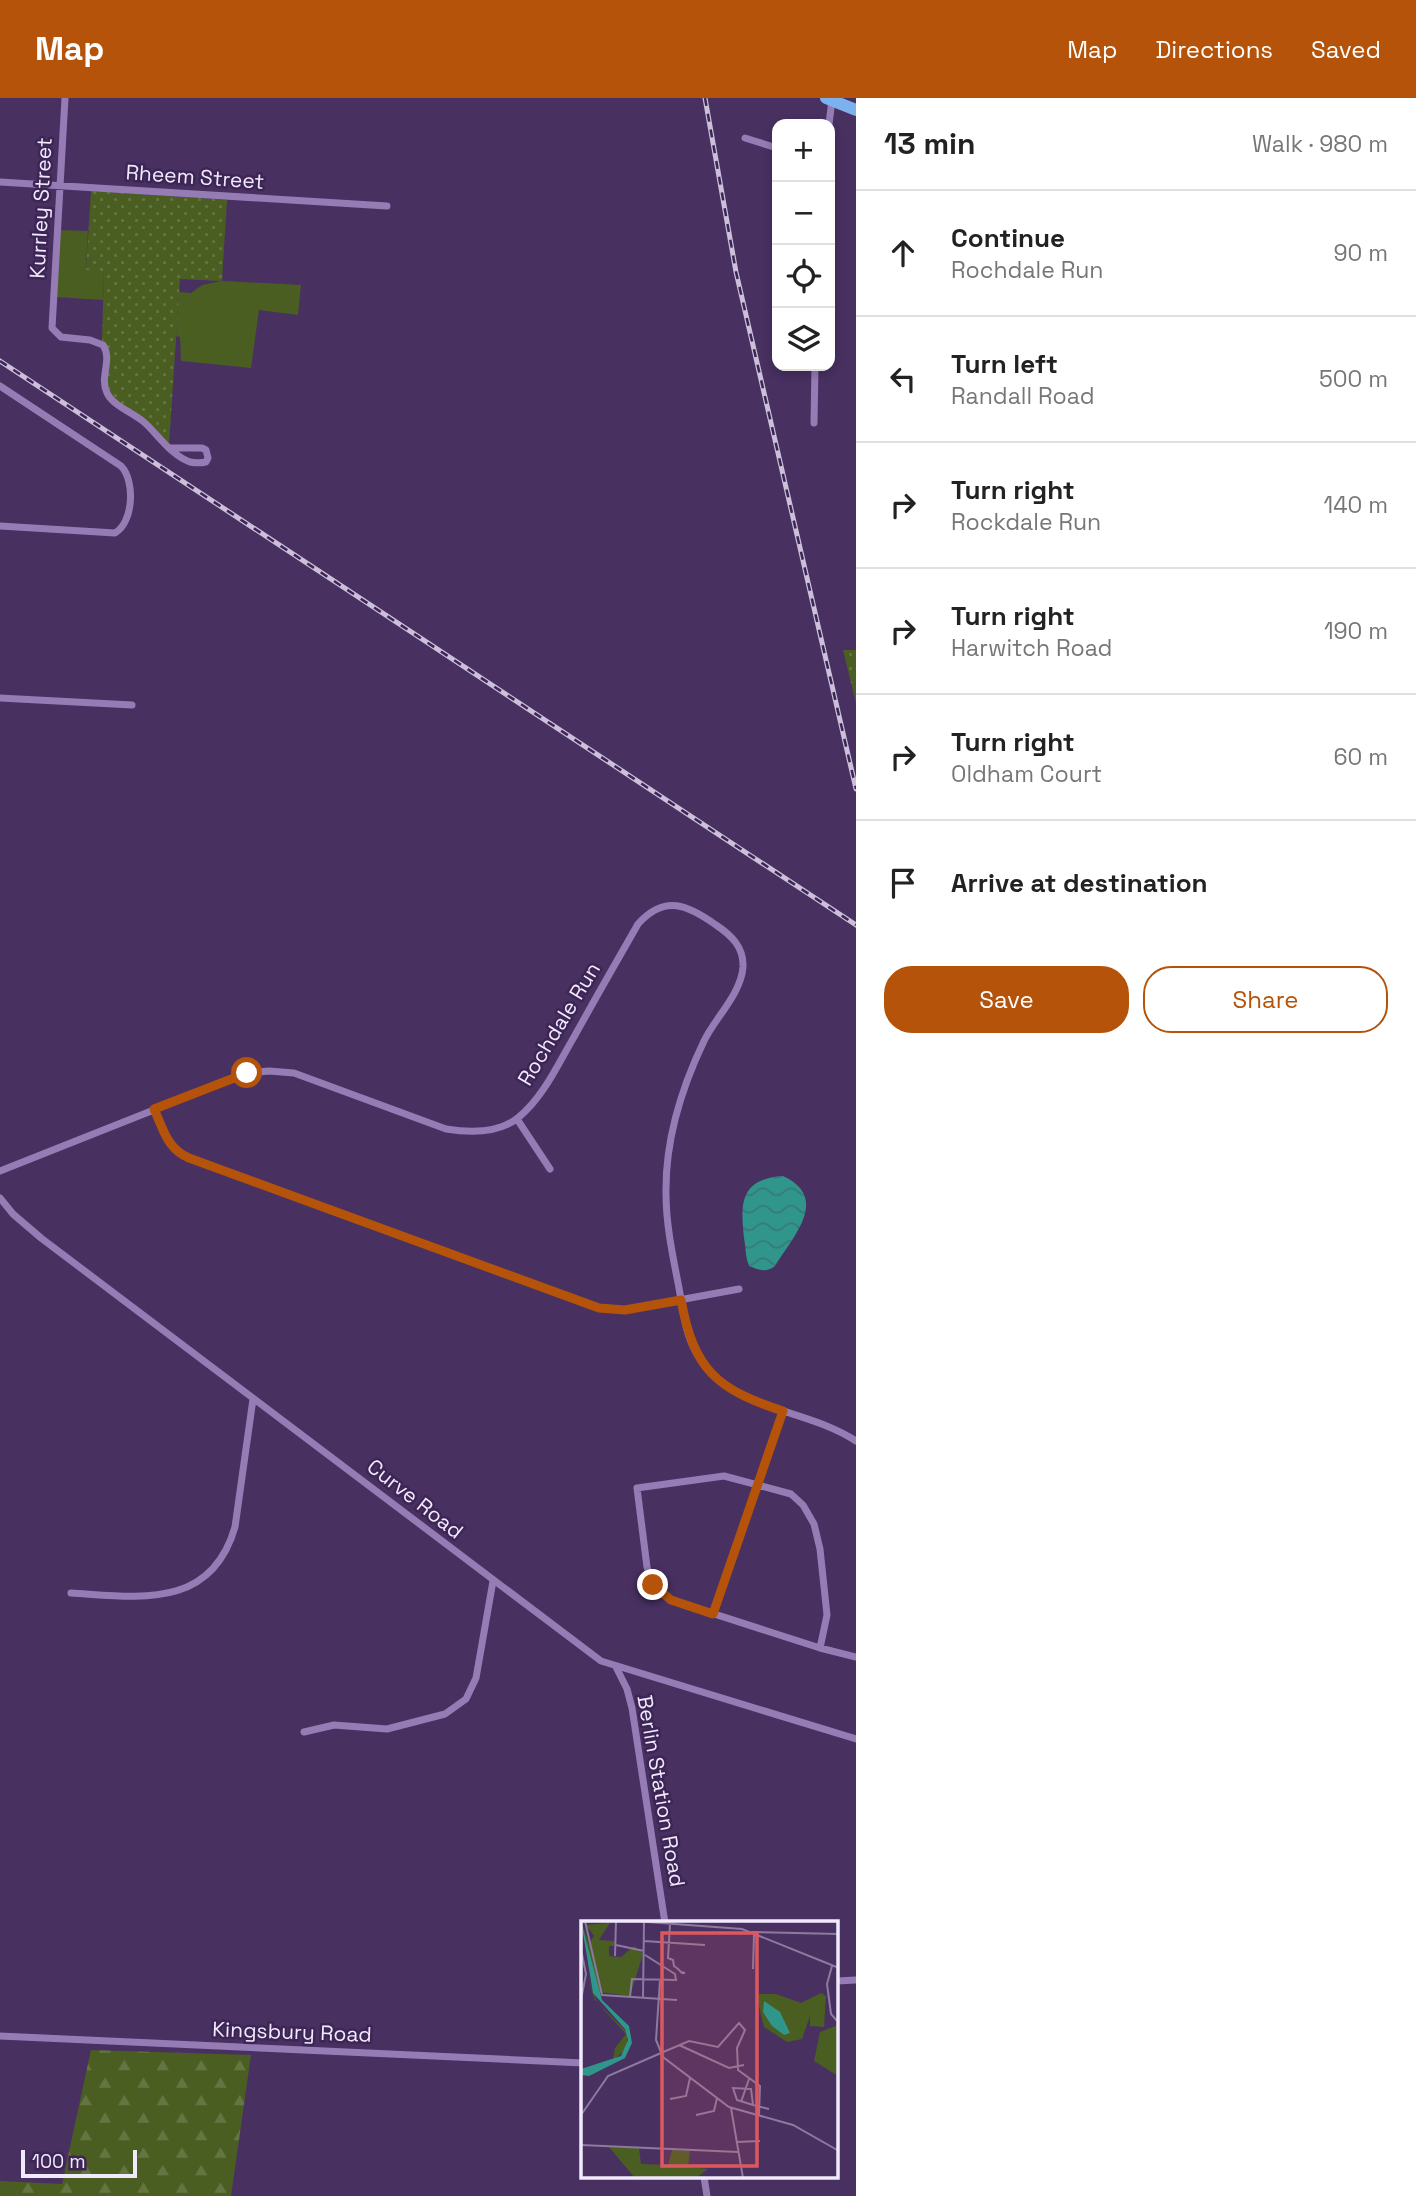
<!DOCTYPE html>
<html lang="en">
<head>
<meta charset="utf-8">
<style>
  :root { --surface:#fff; --page:#f6f6f6; --text:#222; --muted:#767676; --line:#e0e0e0; --accent:#b45309 }
  body { margin:0; font-family:"Space Grotesk",sans-serif; background:var(--page); color:var(--text) }
  .controls { position:absolute; right:21px; top:21px; display:grid; overflow:hidden; border-radius:14px; box-shadow:0 4px 10px #0003 }
  .controls button { width:63px; height:63px; display:grid; place-items:center; padding:0; border:0; border-bottom:2px solid var(--line); background:var(--surface); color:var(--text); font:35px sans-serif }
  .scale { position:absolute; left:21px; bottom:18px; width:116px; box-sizing:border-box; padding-left:7px; border:4px solid #f1e9fc; border-top:0; font-size:19px; line-height:24px; white-space:nowrap; color:#f1e9fc; -webkit-text-stroke:5px #3d2556; paint-order:stroke }
  .stop { position:absolute; width:21px; height:21px; margin:-16px; border:5px solid #b45309; border-radius:50%; background:#fff }
  .stop.end { background:#b45309; border-color:#fff; box-shadow:0 2px 7px #0008 }
  .list { margin:0; padding:0; list-style:none }
  h2 { display:flex; justify-content:space-between; align-items:center; height:91px; margin:0; padding:0 28px; font-size:30px }
  h2 small { font-size:23px; font-weight:400; color:var(--muted) }
  .list li { display:grid; grid-template-columns:46px 1fr auto; gap:21px; align-items:center; box-sizing:border-box; height:126px; padding:0 28px; border-top:2px solid var(--line) }
  .list b { display:block; font-size:26px; white-space:nowrap }
  .list p { margin:0; font-size:23px; white-space:nowrap; color:var(--muted) }
  .list em { font-size:23px; font-style:normal; color:var(--muted) }
  .actions { display:flex; gap:14px; padding:21px 28px }
  .actions a { flex:1; padding:16px 0; border:2px solid var(--accent); border-radius:28px; text-align:center; font-size:24px; color:var(--accent) }
  .actions .main { background:var(--accent); color:#fff }
  .icon { flex:none; width:38px; height:38px; fill:none; stroke:currentColor; stroke-width:2; stroke-linecap:round; stroke-linejoin:round }
  .map { position:relative; flex:none; width:856px; height:2098px; overflow:hidden }
  header { display:flex; align-items:center; gap:42px; box-sizing:border-box; height:98px; padding:0 35px; background:var(--accent); color:#fff }
  header strong { font-size:33px }
  nav { display:flex; gap:38px; margin-inline-start:auto; font-size:24px }
  main { display:flex }
  aside { flex:1; background:var(--surface) }
  .map>svg:first-child { display:block }
  .green { fill:#4a5e21 }
  .forest { fill:url(#forest-firs) }
  .park { fill:url(#park-dots) }
  .water { fill:url(#water-waves) }
  .lines { fill:none; stroke-linecap:round; stroke-linejoin:round }
  .minor { stroke:#967cb4; stroke-width:7 }
  .trunk { stroke:#7cb1ed; stroke-width:12 }
  .rail-casing { stroke:#cbbfd9; stroke-width:5 }
  .rail { stroke:#3d2556; stroke-width:2.5; stroke-dasharray:8; stroke-linecap:butt }
  .route { stroke:#b45309; stroke-width:9 }
  .labels { text-anchor:middle; stroke-width:5; stroke-linejoin:round; paint-order:stroke }
  .street-label { font-size:21px; fill:#f1e9fc; stroke:#3d2556 }
  .inset-road { fill:none; stroke:#8c7a9f; stroke-width:2 }
  .view { fill:#dd585d; fill-opacity:0.15; stroke:#dd585d; stroke-width:3.5 }
  .inset-edge { fill:none; stroke:#f1e9fc; stroke-width:3.5 }
</style>
</head>
<body>
<header>
<strong>Map</strong>
<nav><a>Map</a><a>Directions</a><a>Saved</a></nav>
</header>
<main>
<div class="map">
<svg width="856" height="2098" viewBox="0 0 856 2098">
  <defs>
    <pattern id="forest-firs" width="22" height="20" patternUnits="userSpaceOnUse" patternTransform="scale(1.75)"><rect width="22" height="20" fill="#4a5e21"/><path d="M5 1l3.5 6h-7zM16 11l3.5 6h-7z" fill="#657542"/></pattern>
    <pattern id="park-dots" width="8" height="8" patternUnits="userSpaceOnUse" patternTransform="scale(1.75)"><rect width="8" height="8" fill="#4a5e21"/><path d="M2 2h.1M6 6h.1" fill="none" stroke="#657542" stroke-width="1.8" stroke-linecap="round"/></pattern>
    <pattern id="water-waves" width="16" height="10" patternUnits="userSpaceOnUse" patternTransform="scale(1.75)"><rect width="16" height="10" fill="#30968c"/><path d="M0 5q4-4 8 0t8 0" fill="none" stroke="#387a76"/></pattern>
  </defs>
  <rect width="100%" height="100%" fill="#483061"/>
  <path class="green" d="M59,132L88,133L86,171L104,173L103,202L55,199Z
    M222,183L301,187L298,217L259,212L251,270L181,263L180,239L176,238L179,194L191,195L202,187Z"/>
  <path class="forest" d="M91,1952L251,1957L231,2098H0V2083L62,2086Z"/>
  <path class="park" d="M91,93L227,102L222,183L180,181L169,347C156,336 112,304 108,290C103,273 117,257 102,243L104,173L86,172Z
    M843,552H856V605Z"/>
  <path class="water" d="M783,1078C831,1100 792,1140 775,1168C766,1175 759,1172 749,1168C745,1158 746,1150 744,1140C740,1104 741,1081 783,1078Z"/>
  <g class="lines">
    <path class="minor" d="M65,0L52,230L61,239L90,242L103,247C113,262 99,279 107,295C113,308 134,315 145,325C159,338 171,357 190,364C195,365 201,365 206,364L208,360L206,352L202,350H169
      M829,26L832,2
      M745,40L777,50
      M0,84L387,108
      M0,288L121,368C135,382 134,424 115,435L0,428
      M814,325L815,268
      M0,600L132,607
      M154,1011L170,1046L182,1057L599,1210L625,1212L739,1191
      M517,1021L550,1071
      M0,1073L247,975L269,973L294,975L446,1031C470,1035 499,1036 519,1019C544,998 558,966 574,939C595,901 617,863 638,826C665,796 688,807 716,827C731,837 744,849 743,869C741,896 715,920 704,943C681,991 665,1042 666,1096C666,1127 673,1159 679,1190C683,1212 685,1236 697,1256C731,1314 805,1309 856,1343
      M0,1100L13,1116L41,1140L601,1563L856,1641
      M71,1495C139,1499 211,1512 235,1429L253,1301
      M713,1516L783,1313
      M820,1550L827,1517L820,1451L814,1426L803,1407L791,1396L724,1378L637,1390L647,1469L653,1487L671,1502L820,1550L856,1559
      M616,1569L627,1591L632,1610L665,1825
      M304,1634L334,1627L387,1631L445,1616L466,1601L476,1580L493,1483
      M837,1883L856,1882
      M0,1938L583,1965
      M704,2079L707,2098"/>
    <path class="trunk" d="M826,0L856,12"/>
    <g class="rail-casing">
      <path id="rail" d="M705,0L736,174L856,691
        M0,263L856,827"/>
    </g>
    <use href="#rail" class="rail"/>
  </g>
  <g class="lines">
    <path class="route" d="M247,975L154,1011C163,1030 167,1051 189,1060L599,1210L625,1212L681,1202C694,1272 716,1291 783,1313L713,1516L671,1502L653,1487"/>
  </g>
  <g class="labels">
    <g class="street-label">
      <text transform="translate(195 79) rotate(4)" y="7">Rheem Street</text>
      <text transform="translate(41 110) rotate(-87)" y="7">Kurrley Street</text>
      <text transform="translate(559 926) rotate(-59)" y="7">Rochdale Run</text>
      <text transform="translate(415 1401) rotate(38)" y="7">Curve Road</text>
      <text transform="translate(661 1693) rotate(80)" y="7">Berlin Station Road</text>
      <text transform="translate(292 1934) rotate(2)" y="7">Kingsbury Road</text>
    </g>
  </g>
  <g transform="translate(581 1823)">
    <rect width="257" height="257" fill="#483061"/>
    <path d="M0,0L8,22L13,15L5,4L29,2L18,19L34,20L33,25H28V35L40,36L53,25L62,33L49,75L18,71ZM6,55L16,81L46,111V128L32,139L34,127L45,113L14,79ZM28,226L58,227L60,243L87,244L91,229L109,230L107,246L127,248L115,257H54Z" fill="#4a5e21"/>
    <path d="M240,72L245,75L243,106L229,105V95L221,118L206,121L183,106L175,73H195L220,82ZM257,104L258,155H257L233,140L239,111Z" fill="#4a5e21"/>
    <path d="M0,0L21,79L48,105L51,122L44,137L8,155L0,154V148L40,135L47,119L44,108L12,72ZM183,80L199,91L209,112L203,114L191,105L182,91Z" fill="#30968c"/>
    <path class="inset-road" d="M4,0L21,74L96,79M53,0L161,8L258,47M89,3L87,37L92,39L93,45L97,48L101,52H104L100,51M171,11L258,13M63,20L124,24M35,24L63,30M0,28L5,53L0,79M34,35L35,0M251,45L246,63L250,93L258,102M172,48L173,14M79,59L75,119L82,136L148,186L212,204L258,230M49,76L51,58L95,59L94,53L64,34M62,77L63,1M98,124L148,147L163,144M80,132L108,120L137,126L158,102L164,109L156,127L157,149L179,165L178,194M89,178L105,175L109,157M160,181L168,158M172,184L170,168L152,167L156,179L172,184L188,188M150,187L162,257M0,194L27,155L80,132M115,194L133,190L136,177M156,221L179,220M0,224L157,231"/>
    <path class="view" d="M81,12H176V245H81Z"/>
    <rect width="257" height="257" class="inset-edge"/>
  </g>
</svg>
<div class="controls">
<button>+</button>
<button>−</button>
<button><svg class="icon" aria-label="locate" viewBox="0 0 24 24"><circle cx="12" cy="12" r="6"/><path d="M12 2v4M12 18v4M2 12h4M18 12h4"/></svg></button>
<button><svg class="icon" aria-label="layers" viewBox="0 0 24 24"><path d="M12 4l9 5-9 5-9-5zM3 14l9 5 9-5"/></svg></button>
</div>
<div class="scale">100 m</div>
<div class="stop" style="left:247px;top:975px"></div>
<div class="stop end" style="left:653px;top:1487px"></div>
</div>
<aside>
<h2>13 min<small>Walk · 980 m</small></h2>
<ul class="list">
<li><svg class="icon" aria-label="ahead" viewBox="0 0 24 24"><path d="M12 20V5M6 11l6-6 6 6"/></svg><div><b>Continue</b><p>Rochdale Run</p></div><em>90 m</em></li>
<li><svg class="icon" aria-label="left" viewBox="0 0 24 24"><path d="M17 20v-9H6M10 6l-5 5 5 5"/></svg><div><b>Turn left</b><p>Randall Road</p></div><em>500 m</em></li>
<li><svg class="icon" aria-label="right" viewBox="0 0 24 24"><path d="M7 20v-9h11M14 6l5 5-5 5"/></svg><div><b>Turn right</b><p>Rockdale Run</p></div><em>140 m</em></li>
<li><svg class="icon" aria-label="right" viewBox="0 0 24 24"><path d="M7 20v-9h11M14 6l5 5-5 5"/></svg><div><b>Turn right</b><p>Harwitch Road</p></div><em>190 m</em></li>
<li><svg class="icon" aria-label="right" viewBox="0 0 24 24"><path d="M7 20v-9h11M14 6l5 5-5 5"/></svg><div><b>Turn right</b><p>Oldham Court</p></div><em>60 m</em></li>
<li><svg class="icon" aria-label="arrive" viewBox="0 0 24 24"><path d="M6 21V4h12l-3 4 3 4H6"/></svg><div><b>Arrive at destination</b></div></li>
</ul>
<div class="actions"><a class="main">Save</a><a>Share</a></div>
</aside>
</main>
</body>
</html>
